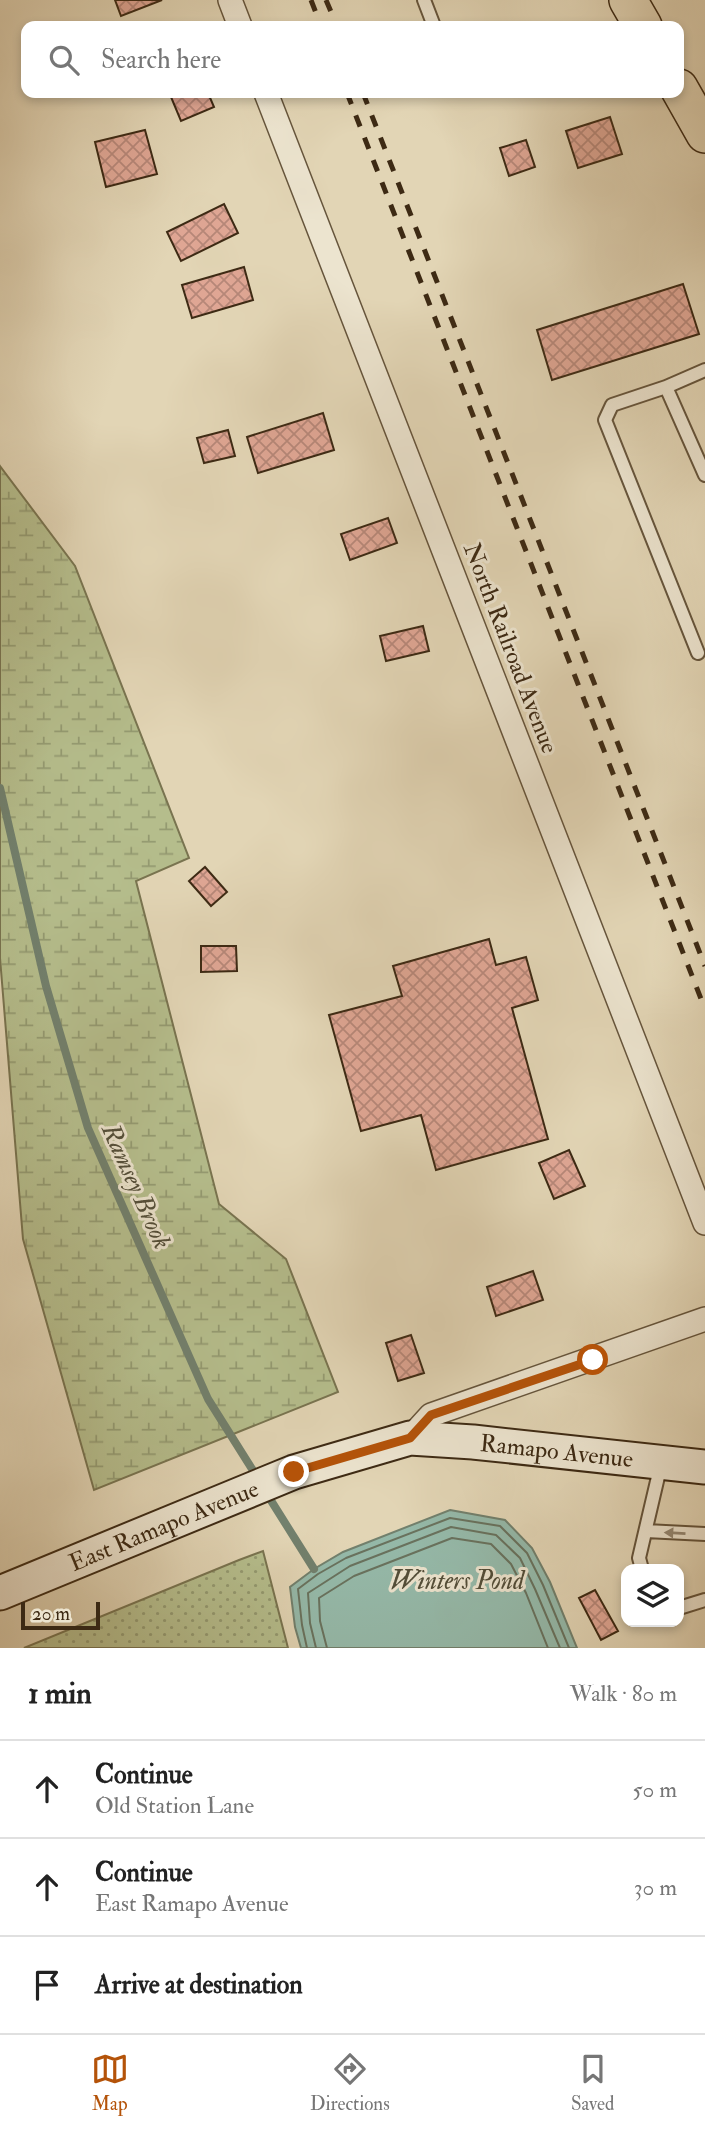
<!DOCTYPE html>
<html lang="en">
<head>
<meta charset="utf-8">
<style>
  :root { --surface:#fff; --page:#f2f2f2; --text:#222; --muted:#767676; --line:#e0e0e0; --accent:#b45309 }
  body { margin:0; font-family:"IM FELL Double Pica",serif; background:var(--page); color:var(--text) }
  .controls { position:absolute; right:21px; bottom:21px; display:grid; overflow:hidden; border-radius:14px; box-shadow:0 4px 10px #0003 }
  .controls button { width:63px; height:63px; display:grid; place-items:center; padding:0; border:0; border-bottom:2px solid var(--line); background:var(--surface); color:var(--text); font:35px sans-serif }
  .scale { position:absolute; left:21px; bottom:18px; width:79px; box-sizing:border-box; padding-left:7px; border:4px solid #3d2a14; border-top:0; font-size:19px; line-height:24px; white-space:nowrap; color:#3d2a14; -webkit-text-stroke:5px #ece4cf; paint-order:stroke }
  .stop { position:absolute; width:21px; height:21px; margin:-16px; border:5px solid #b45309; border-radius:50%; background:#fff }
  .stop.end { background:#b45309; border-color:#fff; box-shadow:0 2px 7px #0008 }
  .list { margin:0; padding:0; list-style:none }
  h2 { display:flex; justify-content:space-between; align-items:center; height:91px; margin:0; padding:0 28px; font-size:30px }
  h2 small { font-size:23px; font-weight:400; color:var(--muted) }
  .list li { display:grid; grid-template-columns:46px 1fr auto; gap:21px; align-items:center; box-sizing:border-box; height:98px; padding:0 28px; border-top:2px solid var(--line) }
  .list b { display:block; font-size:26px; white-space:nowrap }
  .list p { margin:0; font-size:23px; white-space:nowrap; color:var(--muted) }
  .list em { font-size:23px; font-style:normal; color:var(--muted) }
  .icon { flex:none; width:38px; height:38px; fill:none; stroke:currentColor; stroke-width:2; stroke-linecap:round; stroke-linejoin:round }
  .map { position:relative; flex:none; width:705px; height:1648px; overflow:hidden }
  .search { position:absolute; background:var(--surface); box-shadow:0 4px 10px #0003; left:21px; right:21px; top:21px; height:77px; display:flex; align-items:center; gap:18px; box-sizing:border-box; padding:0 24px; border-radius:14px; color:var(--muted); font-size:26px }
  .sheet { height:385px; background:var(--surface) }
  nav { display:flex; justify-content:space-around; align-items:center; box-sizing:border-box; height:98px; border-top:2px solid var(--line); background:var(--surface); font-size:19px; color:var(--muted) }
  nav a { display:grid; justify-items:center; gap:4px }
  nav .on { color:var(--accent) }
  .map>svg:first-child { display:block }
  .green { fill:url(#green-dots); stroke:#797450; stroke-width:2 }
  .wetland { fill:url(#wetland-marsh); stroke:#797450; stroke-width:2 }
  .water { fill:#95b9a9; stroke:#72806d; stroke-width:2 }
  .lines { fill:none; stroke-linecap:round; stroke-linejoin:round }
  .shore { stroke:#69725e; stroke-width:2 }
  .stream { stroke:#72806d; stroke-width:8 }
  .building { fill:url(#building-cross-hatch); stroke:#3d2a14; stroke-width:2 }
  .lane-casing { stroke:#66553c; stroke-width:16 }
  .street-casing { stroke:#66553c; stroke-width:26 }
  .secondary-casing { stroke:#3d2a14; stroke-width:37 }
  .primary-casing { stroke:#3d2a14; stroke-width:40 }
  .lane { stroke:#ece4cf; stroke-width:12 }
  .street { stroke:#ece4cf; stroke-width:23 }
  .secondary { stroke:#ece4cf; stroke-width:33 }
  .primary { stroke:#e2d5b5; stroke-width:37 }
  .rail { stroke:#3d2a14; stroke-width:5; stroke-dasharray:12 12; stroke-linecap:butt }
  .oneway { fill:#948772 }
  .route { stroke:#b45309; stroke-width:9 }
  .labels { text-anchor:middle; stroke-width:6; stroke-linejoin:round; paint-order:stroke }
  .street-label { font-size:24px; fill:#3d2a14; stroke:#ece4cf }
  .water-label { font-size:26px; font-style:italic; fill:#534e39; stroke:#ece4cf }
</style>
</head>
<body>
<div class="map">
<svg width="705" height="1648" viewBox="0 0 705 1648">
  <defs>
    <pattern id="green-dots" width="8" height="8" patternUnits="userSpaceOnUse" patternTransform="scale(1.75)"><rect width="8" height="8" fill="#b5bd8c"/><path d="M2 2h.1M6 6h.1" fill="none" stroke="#949a71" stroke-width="1.8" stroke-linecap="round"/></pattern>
    <pattern id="wetland-marsh" width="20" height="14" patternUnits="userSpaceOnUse" patternTransform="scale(1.75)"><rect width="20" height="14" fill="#b5bd8c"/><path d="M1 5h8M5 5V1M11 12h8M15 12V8" fill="none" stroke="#949a71"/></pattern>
    <pattern id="building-cross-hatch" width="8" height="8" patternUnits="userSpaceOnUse" patternTransform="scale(1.75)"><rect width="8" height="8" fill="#dfa694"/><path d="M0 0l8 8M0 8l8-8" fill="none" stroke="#b68778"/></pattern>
  </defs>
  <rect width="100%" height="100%" fill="#e2d5b5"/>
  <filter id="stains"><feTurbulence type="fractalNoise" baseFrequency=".00286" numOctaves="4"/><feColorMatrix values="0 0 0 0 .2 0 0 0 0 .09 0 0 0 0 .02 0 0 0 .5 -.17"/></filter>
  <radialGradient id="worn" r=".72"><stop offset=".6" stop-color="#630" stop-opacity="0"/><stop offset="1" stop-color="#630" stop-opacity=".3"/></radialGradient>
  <path class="green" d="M263,1551L288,1648H24L239,1560Z"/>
  <path class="wetland" d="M0,466L75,566L189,858L136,881L219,1204L286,1259L338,1392L94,1490L23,1239L0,958Z"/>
  <path class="water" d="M450,1510L505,1520L532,1548L550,1582L577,1648H301L295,1627L290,1587L314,1569L343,1552Z"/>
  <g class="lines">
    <path class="shore" d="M307,1648L302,1625L298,1589L318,1574L346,1558L450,1518L500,1526L527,1553L543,1585L569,1648
      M316,1648L310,1623L308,1593L350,1566L451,1527L496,1535L520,1558L535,1589L560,1648
      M327,1648L320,1621L319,1598L354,1576L452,1538L491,1544L511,1564L526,1593L548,1648"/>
    <path class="stream" d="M0,788L46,986L88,1128L208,1399L259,1480
      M265,1491L314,1569"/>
  </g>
  <path class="building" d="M115,0H162L121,16Z
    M180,93H208L214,107L181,121L171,97Z
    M610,117L622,154L578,168L566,131Z
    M145,130L157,174L106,187L95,142Z
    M526,140L535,167L509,176L500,148Z
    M224,204L238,233L181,261L167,232Z
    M244,267L253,300L192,318L182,285Z
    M683,284L699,334L552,380L537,330Z
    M323,413L334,450L258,473L247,437Z
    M228,430L235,456L204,463L197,438Z
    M388,518L397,543L350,560L341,534Z
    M423,626L429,651L386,661L380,636Z
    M205,867L227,892L211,906L189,881Z
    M489,939L496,965L526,957L538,1000L512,1008L548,1139L436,1170L421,1115L361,1131L329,1015L402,996L393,966Z
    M201,946H236L237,971L201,972Z
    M569,1150L585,1186L554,1199L539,1163Z
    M533,1271L543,1300L496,1316L487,1287Z
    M411,1335L424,1373L398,1381L386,1343Z
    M595,1590L618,1631L601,1640L579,1598Z"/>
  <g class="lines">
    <g class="lane-casing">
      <path id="lane" d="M424,0L434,26
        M705,370L666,387L705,475
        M666,387L612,405L605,420L698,653
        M646,1531L705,1534
        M642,1569L639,1558L661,1464
        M679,1608L705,1600"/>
    </g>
    <g class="street-casing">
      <path id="street" d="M230,0L240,26
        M266,93L705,1223
        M410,1438L431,1415L705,1319"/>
    </g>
    <g class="secondary-casing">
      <g id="secondary">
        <path id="s1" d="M0,1593L294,1472L410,1438L473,1442L705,1467"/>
      </g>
    </g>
    <g class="primary-casing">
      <path id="primary" d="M628,0L643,26
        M679,88L705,134"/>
    </g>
    <use href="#lane" class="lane"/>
    <use href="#street" class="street"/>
    <use href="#secondary" class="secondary"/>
    <use href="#primary" class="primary"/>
    <path class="rail" d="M311,0L321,26
      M326,0L337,26
      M347,93L705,1009
      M363,93L705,966"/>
  </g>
  <defs><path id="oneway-solid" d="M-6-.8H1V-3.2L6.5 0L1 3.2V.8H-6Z" transform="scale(1.75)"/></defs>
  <use class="oneway" href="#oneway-solid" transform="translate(675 1533) rotate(-177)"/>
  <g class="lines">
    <path class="route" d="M294,1472L410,1438L431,1415L593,1360"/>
  </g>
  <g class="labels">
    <g class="street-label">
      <text transform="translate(511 648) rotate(69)" y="8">North Railroad Avenue</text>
      <text dy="8" stroke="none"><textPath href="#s1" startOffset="586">Ramapo Avenue</textPath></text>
      <text dy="8" stroke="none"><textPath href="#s1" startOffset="177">East Ramapo Avenue</textPath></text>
    </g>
    <g class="water-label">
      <text transform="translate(137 1186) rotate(66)" y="9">Ramsey Brook</text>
      <text x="457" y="1589">Winters Pond</text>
    </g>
  </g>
  <rect width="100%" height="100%" filter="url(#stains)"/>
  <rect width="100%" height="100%" fill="url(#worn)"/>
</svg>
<div class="controls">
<button><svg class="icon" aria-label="layers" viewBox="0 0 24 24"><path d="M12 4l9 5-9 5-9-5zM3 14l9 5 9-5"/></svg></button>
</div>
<div class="scale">20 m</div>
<div class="stop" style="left:593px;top:1360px"></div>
<div class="stop end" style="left:294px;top:1472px"></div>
<div class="search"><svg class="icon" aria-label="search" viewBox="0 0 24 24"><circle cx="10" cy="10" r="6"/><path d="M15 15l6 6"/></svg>Search here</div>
</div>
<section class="sheet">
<h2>1 min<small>Walk · 80 m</small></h2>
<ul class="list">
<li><svg class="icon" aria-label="ahead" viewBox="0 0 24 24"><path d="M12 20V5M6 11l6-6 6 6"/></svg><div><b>Continue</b><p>Old Station Lane</p></div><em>50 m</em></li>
<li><svg class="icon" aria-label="ahead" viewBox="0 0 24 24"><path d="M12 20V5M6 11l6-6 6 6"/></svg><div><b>Continue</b><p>East Ramapo Avenue</p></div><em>30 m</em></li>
<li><svg class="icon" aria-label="arrive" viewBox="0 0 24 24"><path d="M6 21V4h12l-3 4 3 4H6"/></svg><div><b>Arrive at destination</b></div></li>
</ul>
</section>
<nav>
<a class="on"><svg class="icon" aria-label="map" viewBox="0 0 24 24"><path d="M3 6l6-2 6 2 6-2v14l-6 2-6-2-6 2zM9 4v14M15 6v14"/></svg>Map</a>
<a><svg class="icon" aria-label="directions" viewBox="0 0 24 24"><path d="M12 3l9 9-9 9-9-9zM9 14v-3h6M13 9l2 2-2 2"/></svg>Directions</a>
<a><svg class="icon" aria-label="saved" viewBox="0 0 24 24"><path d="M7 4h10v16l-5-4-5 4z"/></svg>Saved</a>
</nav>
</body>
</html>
